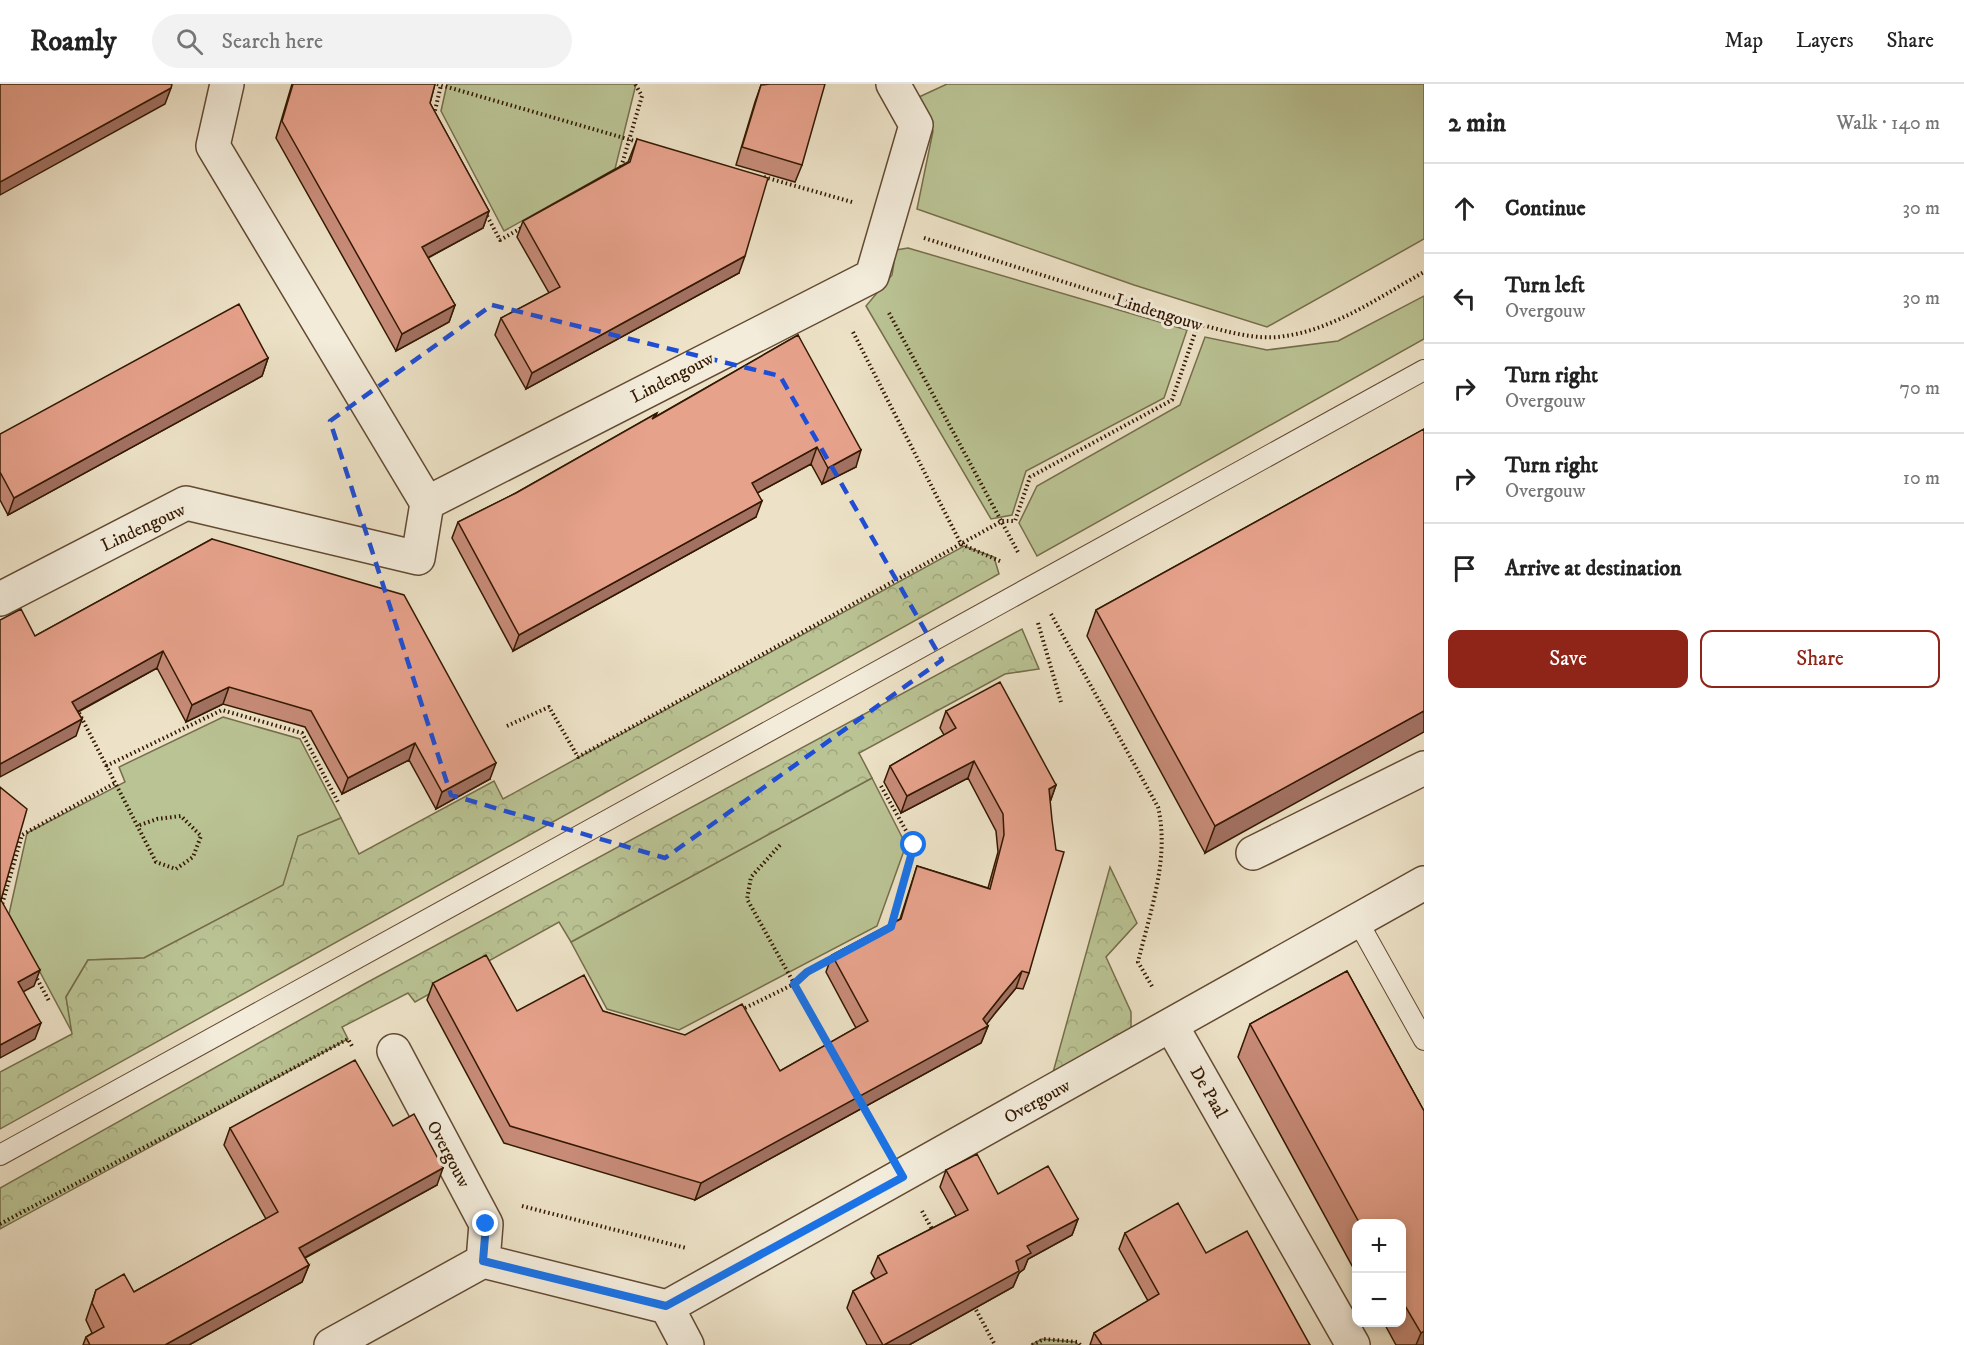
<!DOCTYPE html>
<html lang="en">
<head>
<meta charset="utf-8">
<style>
  :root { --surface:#fff; --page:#f2f2f2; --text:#222; --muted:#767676; --line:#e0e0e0; --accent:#8f2418 }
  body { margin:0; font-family:"IM FELL DW Pica",serif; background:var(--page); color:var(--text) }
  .controls { position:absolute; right:18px; bottom:18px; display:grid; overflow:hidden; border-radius:12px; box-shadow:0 3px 9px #0003 }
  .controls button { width:54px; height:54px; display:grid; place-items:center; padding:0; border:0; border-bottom:2px solid var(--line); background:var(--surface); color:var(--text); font:30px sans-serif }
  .stop { position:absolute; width:18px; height:18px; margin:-14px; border:4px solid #1a73e8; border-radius:50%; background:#fff }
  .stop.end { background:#1a73e8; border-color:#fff; box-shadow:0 2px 6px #0008 }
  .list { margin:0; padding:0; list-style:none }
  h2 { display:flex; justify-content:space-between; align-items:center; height:78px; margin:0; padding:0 24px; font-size:26px }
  h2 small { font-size:20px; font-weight:400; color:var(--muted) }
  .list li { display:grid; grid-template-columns:39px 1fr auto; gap:18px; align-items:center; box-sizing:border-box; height:90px; padding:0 24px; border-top:2px solid var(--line) }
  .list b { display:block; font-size:22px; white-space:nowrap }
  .list p { margin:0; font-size:20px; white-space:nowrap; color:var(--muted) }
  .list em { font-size:20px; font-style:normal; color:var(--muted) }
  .actions { display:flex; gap:12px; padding:18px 24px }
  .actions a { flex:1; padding:14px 0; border:2px solid var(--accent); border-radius:12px; text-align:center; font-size:21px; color:var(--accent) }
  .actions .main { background:var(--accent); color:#fff }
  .icon { flex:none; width:33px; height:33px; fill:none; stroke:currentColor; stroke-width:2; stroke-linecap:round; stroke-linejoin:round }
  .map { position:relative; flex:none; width:1424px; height:1261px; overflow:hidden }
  header { display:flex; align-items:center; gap:36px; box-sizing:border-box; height:84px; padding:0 30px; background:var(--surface); border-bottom:2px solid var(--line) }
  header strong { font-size:28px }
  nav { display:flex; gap:33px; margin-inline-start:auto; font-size:21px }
  .search { width:420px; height:54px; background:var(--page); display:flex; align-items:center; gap:15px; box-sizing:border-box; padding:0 21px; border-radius:33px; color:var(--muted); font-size:22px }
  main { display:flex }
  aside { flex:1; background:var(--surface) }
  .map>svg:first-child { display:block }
  .green { fill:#bac394; stroke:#766e4a; stroke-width:1.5 }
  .forest { fill:url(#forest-crowns); stroke:#766e4a; stroke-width:1.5 }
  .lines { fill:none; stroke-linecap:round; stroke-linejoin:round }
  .lane-casing { stroke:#624a32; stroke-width:22 }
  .street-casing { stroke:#624a32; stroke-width:36 }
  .path { stroke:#331801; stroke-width:4; stroke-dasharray:1.5 3; stroke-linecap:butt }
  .lane { stroke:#f3ecdb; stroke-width:20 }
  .street { stroke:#f3ecdb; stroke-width:33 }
  .wall { fill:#c78b78; stroke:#331801; stroke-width:1.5 }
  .shaded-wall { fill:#a27162; stroke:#331801; stroke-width:1.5 }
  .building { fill:#e7a28c; stroke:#331801; stroke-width:1.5 }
  .route { stroke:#1a73e8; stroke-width:8 }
  .marked { fill:none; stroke:#1d4ed8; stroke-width:4.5; stroke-dasharray:12 8; stroke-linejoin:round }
  .labels { text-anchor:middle; stroke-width:6; stroke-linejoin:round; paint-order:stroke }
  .street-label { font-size:18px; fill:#331801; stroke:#f3ecdb }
</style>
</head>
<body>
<header>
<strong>Roamly</strong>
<div class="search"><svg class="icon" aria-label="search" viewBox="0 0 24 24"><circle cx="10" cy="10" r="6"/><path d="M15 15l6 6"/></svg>Search here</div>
<nav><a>Map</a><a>Layers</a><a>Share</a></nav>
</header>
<main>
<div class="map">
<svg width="1424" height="1261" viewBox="0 0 1424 1261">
  <defs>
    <pattern id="forest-crowns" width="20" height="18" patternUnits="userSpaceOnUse" patternTransform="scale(1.5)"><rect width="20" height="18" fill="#bac394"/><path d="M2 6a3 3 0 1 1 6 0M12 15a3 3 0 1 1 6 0" fill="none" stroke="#a0a77e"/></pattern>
  </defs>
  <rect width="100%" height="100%" fill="#ede2c7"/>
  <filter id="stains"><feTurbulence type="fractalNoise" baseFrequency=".00333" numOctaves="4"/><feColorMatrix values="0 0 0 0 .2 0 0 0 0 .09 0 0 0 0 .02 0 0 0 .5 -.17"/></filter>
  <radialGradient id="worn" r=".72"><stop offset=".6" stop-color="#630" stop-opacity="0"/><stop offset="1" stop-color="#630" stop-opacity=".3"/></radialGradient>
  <path class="green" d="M447,0H636L615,85L504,147L441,27Z
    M947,0H1424V155L1267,243L1134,201L917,125L933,47L919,13Z
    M908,164L1187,246L1164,314L1026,387L1012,431L991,435L866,222L892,191L896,166Z
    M1424,212V255L1037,472L1019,439L1037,402L1180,321L1205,253L1267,266L1338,257Z
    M223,633L300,655L341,734L298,753L284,801L144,874L88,876L66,913L73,950L9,830L27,749L125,698L119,683Z
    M872,694L906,761L877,842L679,946L607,925L571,858Z
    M1042,1255L1076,1258L1078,1261H1031Z"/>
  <path class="forest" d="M964,462L994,473L999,490L0,1045V988L72,950L66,913L88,876L144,874L283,801L298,752L341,734L359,770L494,697L503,715Z
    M1022,545L1039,585L1005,590L859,669L872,694L571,858L559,838L415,918L408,909L342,943L348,955L0,1145V1104L366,899Z
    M1110,783L1137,839L1106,873L1131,928V947L1052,992Z"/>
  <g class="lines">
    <g class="lane-casing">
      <path id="lane" d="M1357,836L1424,956
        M0,1071L1424,286"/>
    </g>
    <g class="street-casing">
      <path id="street" d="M227,0L213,62L427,419
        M0,515L186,419L418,474L427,419L872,192L916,41L893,0
        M1253,769L1424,684
        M1171,941L1353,1261
        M394,967L486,1140L483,1177
        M667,1223L687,1261
        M331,1261L483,1177L667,1223L1424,799"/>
    </g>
    <path class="path" d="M437,0L638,58
      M434,31L441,1
      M620,87L642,12L635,0
      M764,93L852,118
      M485,128L500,156L523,143
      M924,154L1198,240C1226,247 1256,257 1285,252C1335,245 1381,212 1424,188
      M889,229L1019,470
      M853,248L961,460L1002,478
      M1051,530L1158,723C1170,774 1150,828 1138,878L1153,904
      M1038,539L1061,618
      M77,625L156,778L176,785L193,773L201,752L181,732L157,735L137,742
      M507,642L549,623L578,673L1002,437H1015L1030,393L1172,316L1198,240
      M106,682L222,626L302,649L339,720
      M881,702L914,761L890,843
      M780,761L751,793L747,815L830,964
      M1,824L22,751L115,699
      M35,891L49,917
      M741,926L794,900L807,888L833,874
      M862,1020L881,1055
      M522,1122L686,1164
      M922,1127L933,1147
      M0,1140L348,955L353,964
      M974,1222L995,1261
      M1032,1261L1044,1255L1078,1258L1080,1261"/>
    <use href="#lane" class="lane"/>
    <use href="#street" class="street"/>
  </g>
  <path class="wall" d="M292,0H435L430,19L489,127L483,144L428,174L455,221L449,238L396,267L276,54Z
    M761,1L802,81L795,98L736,81L755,18Z
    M637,55L739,189L526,305L495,251L501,234L549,209L517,153L523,137L628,78Z
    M798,251L856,383L822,400L811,380L757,409L756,433L513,567L452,454L458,438L516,409L657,329L655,333Z
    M268,274L262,292L8,431L0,416V350Z
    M1424,345L1205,769L1087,552L1096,526Z
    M212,455L490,695L436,725L409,676L342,710L305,643L223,620L186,638L157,584L78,628L76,652L35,552Z
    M946,627L1056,701L1050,718L1029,889L1023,905L1016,904L986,940L988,942L981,959L695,1116L504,1059L427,916L433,899L517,927H603L780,987L856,944L826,888L832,871L900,835L917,782L988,804L998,768L996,747L968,694L901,729L884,698L890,682L944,651L940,644Z
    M1347,887L1424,1027V1261H1396L1384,1239H1401V1140H1356V1189L1238,973L1250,940Z
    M393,1042L437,1101L305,1174L309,1181L302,1198L189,1261H83L86,1253L92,1249L86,1236L96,1206L134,1208L266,1135L224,1061L230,1044Z
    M946,1086L998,1110L1078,1135L1072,1151L1028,1175L1024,1185L1019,1189L1013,1203L909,1261H867L847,1224L853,1207L875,1195L871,1189L878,1172L956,1132L940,1103Z
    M1125,1149L1206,1169L1310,1261H1090L1094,1249L1148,1217L1119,1165Z"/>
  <path class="shaded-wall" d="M171,4L165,20L0,111V98Z
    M489,127L483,144L416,180L422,163Z
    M745,172L739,189L526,305L532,289Z
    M455,221L449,238L396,267L402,250Z
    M268,274L262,292L8,431L14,414Z
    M817,363L811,380L746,415L752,399Z
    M861,366L856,383L822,400L828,384Z
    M762,417L756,433L513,567L519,551Z
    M163,567L157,584L66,634L72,618Z
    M229,603L223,620L186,638L192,621Z
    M1424,627V648L1205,769L1215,742Z
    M82,635L76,652L0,693V680Z
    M415,659L409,676L342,710L348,694Z
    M974,677L968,694L901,729L907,712Z
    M496,679L490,695L436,725L442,708Z
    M1056,701L1050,718L1049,705Z
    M40,886L34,902L12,914L18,898Z
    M1022,887L1016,904L996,928L983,945L988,942L981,959L695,1116L701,1099L983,935L1002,911Z
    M41,939L35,955L0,974V961Z
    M443,1084L437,1101L293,1180L299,1164Z
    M1078,1135L1072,1151L1028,1175L1024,1185L1019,1189L1013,1203L909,1261H884L1016,1177L1027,1162Z
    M309,1181L302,1198L189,1261H165Z
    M1424,1247V1261H1416L1421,1249Z"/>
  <path class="building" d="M0,0H172L171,4L0,98Z
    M293,0H435L430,19L489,127L422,163L455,221L402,250L282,37Z
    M770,0H825L802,81L742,63L761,1Z
    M637,55L768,94L745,172L532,289L501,234L560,203L523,137L630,78Z
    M239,220L268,274L14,414L0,388V350Z
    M798,251L861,366L828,384L817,363L752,399L762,417L519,551L458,438L516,409L657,329L652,335Z
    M1424,345V627L1215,742L1096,526Z
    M212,455L404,511L496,679L442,708L415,659L348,694L311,627L229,603L192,621L163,567L72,618L82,635L0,680V536L21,525L35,552Z
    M1000,598L1056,701L1049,705L1052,736L1056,766L1064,768L1029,889L1022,887L1002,911L983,935L988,942L701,1099L510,1042L433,899L486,871L517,927L584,891L603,927L685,951L742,920L780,987L868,937L832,871L901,835L917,782L990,805L1004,751L1003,730L974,677L907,712L890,682L956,644L946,627Z
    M0,703L27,725L1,816L40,886L18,898L41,939L0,961Z
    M1347,887L1424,1027V1247L1421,1249L1401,1215V1140H1360L1250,940Z
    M355,976L393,1042L414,1030L443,1084L299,1164L309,1181L165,1261H90L86,1253L104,1243L92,1219L96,1206L124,1190L134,1208L278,1128L230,1044Z
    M977,1070L998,1110L1048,1082L1078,1135L1027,1162L1031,1169L1016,1177L1019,1187L884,1261H883L853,1207L887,1189L878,1172L968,1126L946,1086Z
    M1178,1119L1206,1169L1247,1147L1310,1261H1102L1094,1249L1159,1210L1125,1149Z"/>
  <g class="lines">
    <path class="route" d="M486,1140L483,1177L666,1222L903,1093L794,900L807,888L891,843L914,761"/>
  </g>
  <path class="marked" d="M492,221L780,292L942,576L665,774L451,711L330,337Z"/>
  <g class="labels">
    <g class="street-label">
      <text transform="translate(1159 228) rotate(17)" y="6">Lindengouw</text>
      <text transform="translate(672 293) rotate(-27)" y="6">Lindengouw</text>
      <text transform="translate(143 443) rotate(-25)" y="6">Lindengouw</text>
      <text transform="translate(1209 1008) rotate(60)" y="6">De Paal</text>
      <text transform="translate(1037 1017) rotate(-29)" y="6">Overgouw</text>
      <text transform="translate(449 1070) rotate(62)" y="6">Overgouw</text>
    </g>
  </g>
  <rect width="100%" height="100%" filter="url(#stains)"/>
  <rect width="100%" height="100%" fill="url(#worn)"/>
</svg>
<div class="controls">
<button>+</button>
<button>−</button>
</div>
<div class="stop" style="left:914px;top:761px"></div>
<div class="stop end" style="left:486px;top:1140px"></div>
</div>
<aside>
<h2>2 min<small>Walk · 140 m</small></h2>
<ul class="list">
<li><svg class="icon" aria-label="ahead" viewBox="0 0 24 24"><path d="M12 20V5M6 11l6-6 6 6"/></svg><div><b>Continue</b></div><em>30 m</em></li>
<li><svg class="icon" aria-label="left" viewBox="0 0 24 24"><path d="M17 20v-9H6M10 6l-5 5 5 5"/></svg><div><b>Turn left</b><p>Overgouw</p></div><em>30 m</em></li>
<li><svg class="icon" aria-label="right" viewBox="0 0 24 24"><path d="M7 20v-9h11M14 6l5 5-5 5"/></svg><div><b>Turn right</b><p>Overgouw</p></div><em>70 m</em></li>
<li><svg class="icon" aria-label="right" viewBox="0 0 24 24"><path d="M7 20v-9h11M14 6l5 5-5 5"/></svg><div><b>Turn right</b><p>Overgouw</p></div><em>10 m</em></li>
<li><svg class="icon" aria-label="arrive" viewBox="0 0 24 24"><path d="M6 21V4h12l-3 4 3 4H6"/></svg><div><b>Arrive at destination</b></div></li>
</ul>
<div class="actions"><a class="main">Save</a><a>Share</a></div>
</aside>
</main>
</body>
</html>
